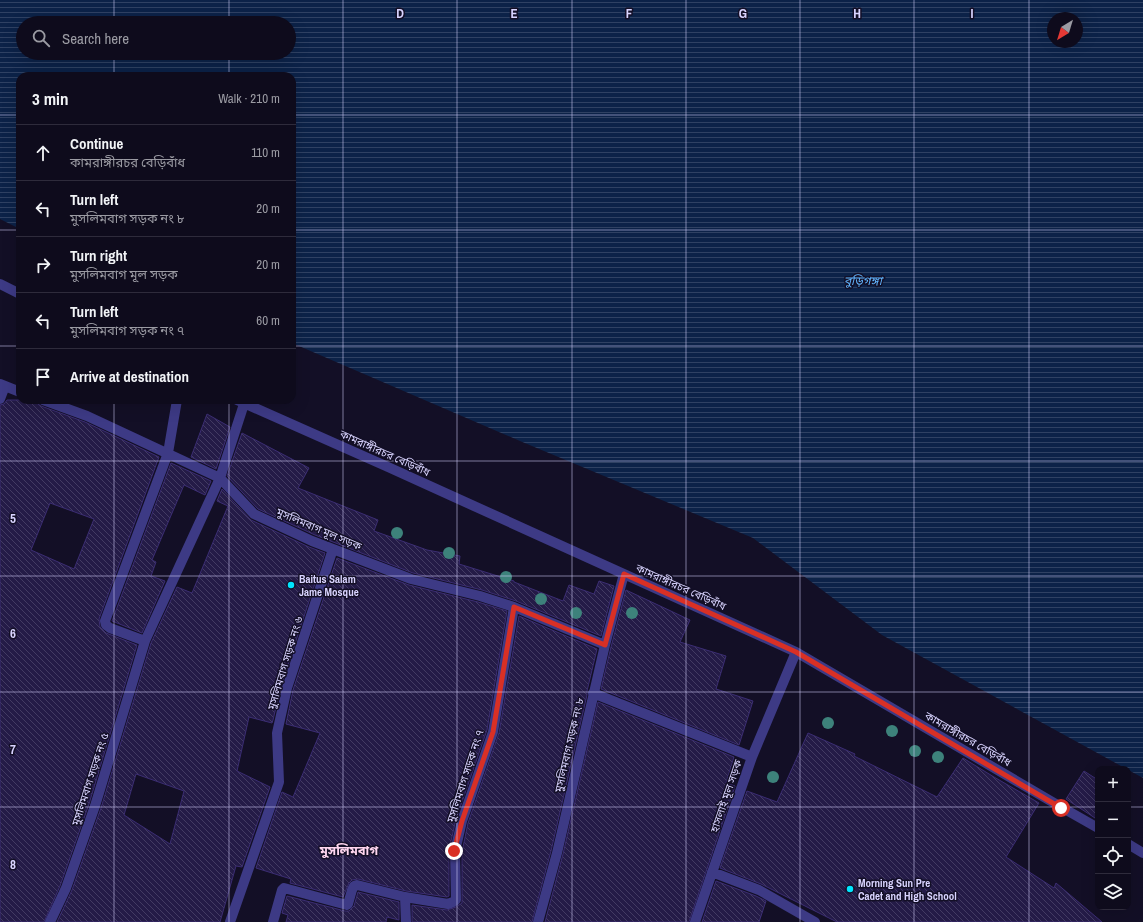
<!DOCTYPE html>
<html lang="en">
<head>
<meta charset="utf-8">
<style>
  :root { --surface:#0e0b1c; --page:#171425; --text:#f1f3f6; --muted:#9b9ba3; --line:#2e2b3b }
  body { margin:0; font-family:"Archivo Narrow","Noto Sans Bengali",sans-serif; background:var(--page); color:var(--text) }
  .controls { position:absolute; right:12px; bottom:12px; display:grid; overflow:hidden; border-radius:8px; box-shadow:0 4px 16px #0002 }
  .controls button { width:36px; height:36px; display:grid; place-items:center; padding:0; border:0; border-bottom:1px solid var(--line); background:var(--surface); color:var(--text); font:20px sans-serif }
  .compass { position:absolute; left:1047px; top:12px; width:36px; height:36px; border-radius:50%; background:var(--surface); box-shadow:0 4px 16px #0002; rotate:218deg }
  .stop { position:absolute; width:12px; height:12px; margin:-9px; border:3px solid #d93025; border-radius:50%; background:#fff }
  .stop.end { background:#d93025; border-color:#fff; box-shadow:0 1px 4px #0008 }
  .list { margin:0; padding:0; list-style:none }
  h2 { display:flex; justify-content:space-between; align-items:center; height:52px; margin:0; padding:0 16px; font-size:17px }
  h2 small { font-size:13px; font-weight:400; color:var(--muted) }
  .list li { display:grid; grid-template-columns:26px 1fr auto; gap:12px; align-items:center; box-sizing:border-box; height:56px; padding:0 16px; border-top:1px solid var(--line) }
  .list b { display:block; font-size:15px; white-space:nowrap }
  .list p { margin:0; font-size:13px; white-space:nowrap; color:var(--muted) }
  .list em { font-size:13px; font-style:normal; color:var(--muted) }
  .icon { flex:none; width:22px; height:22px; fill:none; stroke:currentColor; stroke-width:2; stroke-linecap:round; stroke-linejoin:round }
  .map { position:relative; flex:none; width:1143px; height:922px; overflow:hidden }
  .search { position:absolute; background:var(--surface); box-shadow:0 4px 16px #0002; left:16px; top:16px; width:280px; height:44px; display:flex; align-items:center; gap:10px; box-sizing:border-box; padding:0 14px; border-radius:22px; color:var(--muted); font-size:15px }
  .panel { position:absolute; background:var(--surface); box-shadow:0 4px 16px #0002; left:16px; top:72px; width:280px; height:332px; border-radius:12px }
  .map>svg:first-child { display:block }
  .water { fill:url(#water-rules); fill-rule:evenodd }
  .building { fill:url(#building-back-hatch); stroke:#3b2d73; fill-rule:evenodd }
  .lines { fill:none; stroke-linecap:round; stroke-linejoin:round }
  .minor { stroke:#3d3a85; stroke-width:10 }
  .tree { fill:#3d827b }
  .route { stroke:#d93025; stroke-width:5 }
  .grid { fill:none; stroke:#d9d4ff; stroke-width:1; stroke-opacity:0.55 }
  .poi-dot { fill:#00e5ff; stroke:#130f26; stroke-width:1.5 }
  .labels { text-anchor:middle; stroke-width:3; stroke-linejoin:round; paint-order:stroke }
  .street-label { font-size:11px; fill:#d9d4ff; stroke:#130f26 }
  .poi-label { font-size:11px; font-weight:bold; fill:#d9d4ff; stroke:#130f26; text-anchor:start }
  .water-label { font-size:12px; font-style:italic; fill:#62b6ff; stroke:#130f26 }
  .quarter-label { font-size:13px; font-weight:bold; fill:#ffd6f0; stroke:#130f26 }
  .grid-label { font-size:13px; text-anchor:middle; font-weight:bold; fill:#d9d4ff; stroke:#130f26; stroke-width:3; stroke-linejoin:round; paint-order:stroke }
</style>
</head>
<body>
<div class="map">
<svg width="1143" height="922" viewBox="0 0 1143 922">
  <defs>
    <pattern id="water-rules" width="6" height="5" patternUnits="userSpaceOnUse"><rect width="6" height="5" fill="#0c2248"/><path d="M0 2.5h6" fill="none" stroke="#2f4163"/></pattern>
    <pattern id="building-back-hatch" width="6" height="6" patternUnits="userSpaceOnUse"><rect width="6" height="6" fill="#241b47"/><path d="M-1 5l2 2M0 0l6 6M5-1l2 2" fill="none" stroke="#433b63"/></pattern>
  </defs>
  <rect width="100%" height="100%" fill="#130f26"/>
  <path class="water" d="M0,0H1143V778L882,635L753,538L520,441L292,343V76H20V229L0,219ZM1053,18H1077V42H1053ZM23,23H289V53H23Z"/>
  <path class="building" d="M7,400H37L38,404L41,406L85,422L159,457L99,619L100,627L106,633L137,645L89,804L60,886L44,922H0V405L4,404ZM50,503L94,519L74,569L31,550Z
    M207,414L230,427L216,469L191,457Z
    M242,433L309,468L298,488L378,520L374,531L427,550L460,556L459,564L514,581V582L563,601L569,585L594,594L599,581L614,586L601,636L516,601L482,590L413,573L315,535L258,509L227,476Z
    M171,463L211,481L205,495L184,485L152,560L156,562L151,576L165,581L142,633L112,621Z
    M222,489L251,520L309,547L325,553L281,686L273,720L272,723L249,717L237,771L270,787L242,867L236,866L220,922H57L72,890L101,808L151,643L177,587L192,593L228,506L217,501ZM136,774L184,791L170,844L124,815Z
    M337,558L409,585L478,602L507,611L487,730L456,819L449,850V896L447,897L406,891L358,879L352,880L349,883L343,897L290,883L291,879L256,868L282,792L293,797L320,733L286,724L293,690Z
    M626,590L690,620L680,642L726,656L716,689L753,701L739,745L601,689L611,647Z
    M519,616L597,649L587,691V695L551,851L532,922H412V905L447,910L456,907L462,903V852L468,823L499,733Z
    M598,702L734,757L726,783L735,786L689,922H545L563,854Z
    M808,733L855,754L854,756L937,797L963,758L994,777L1039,803L1006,857L1054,888L1056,883L1102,922H837L761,884L720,868L747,791L777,802Z
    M1084,771L1098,780V820L1066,799Z
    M716,881L756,896L766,901L759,922H702Z
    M358,892L399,902V920L387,917L386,922H286L288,915L282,913L287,896L345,911H349L354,906Z"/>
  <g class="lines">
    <path class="minor" d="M0,284L20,294
      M0,384L20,392
      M0,399L5,386
      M43,400L87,416L220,478L254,514L312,541L411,579L480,596L514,607L605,645
      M237,400L388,467L796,652L1061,807L1098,828
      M145,641L110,628L106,625L105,621L168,453L177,400
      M593,693L752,757
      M1128,844L1143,853
      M712,872L759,890L815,922
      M50,922L66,888L95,806L145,641L220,478L244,404
      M230,922L279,782L277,733L287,688L333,549
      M273,922L282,890L284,888L347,905L348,904L352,890L354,886L357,885L405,897
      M406,922L405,897L448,904L453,902L456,900L455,851L462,821L493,732L514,607
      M538,922L557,853L605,645L624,574
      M695,922L752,757L796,652"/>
  </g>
  <g class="tree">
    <circle cx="397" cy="533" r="6"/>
    <circle cx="449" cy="553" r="6"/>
    <circle cx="506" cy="577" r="6"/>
    <circle cx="541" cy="599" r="6"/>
    <circle cx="576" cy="613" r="6"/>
    <circle cx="632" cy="613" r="6"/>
    <circle cx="828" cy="723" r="6"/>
    <circle cx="892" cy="731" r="6"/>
    <circle cx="915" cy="751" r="6"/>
    <circle cx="938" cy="757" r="6"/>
    <circle cx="773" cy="777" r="6"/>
  </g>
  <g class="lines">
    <path class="route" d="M454,851L462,821L493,732L514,607L605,645L624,574L796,652L1061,808"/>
  </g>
  <path class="grid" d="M114,0V23M229,0V23M343,0V922M457,0V922M572,0V922M686,0V922M800,0V922M914,0V922M1029,0V922M114,53V76M229,53V76M0,115H20M292,115H1143M0,230H20M292,230H1143M0,346H20M292,346H1143M114,400V922M229,400V922M0,461H1143M0,576H1143M0,692H1143M0,807H1098M1128,807H1143"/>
  <g class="poi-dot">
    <circle cx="291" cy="585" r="4"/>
    <circle cx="850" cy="889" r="4"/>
  </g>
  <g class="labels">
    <g class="street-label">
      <text transform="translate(385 453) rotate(24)" y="4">কামরাঙ্গীরচর বেড়িবাঁধ</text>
      <text transform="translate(319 529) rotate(23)" y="4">মুসলিমবাগ মূল সড়ক</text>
      <text transform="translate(681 587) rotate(24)" y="4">কামরাঙ্গীরচর বেড়িবাঁধ</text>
      <text transform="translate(285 663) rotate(-73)" y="4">মুসলিমবাগ সড়ক নং ৬</text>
      <text transform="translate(968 739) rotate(30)" y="4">কামরাঙ্গীরচর বেড়িবাঁধ</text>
      <text transform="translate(569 745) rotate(-77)" y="4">মুসলিমবাগ সড়ক নং ৮</text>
      <text transform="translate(465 776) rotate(-72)" y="4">মুসলিমবাগ সড়ক নং ৭</text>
      <text transform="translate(90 779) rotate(-72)" y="4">মুসলিমবাগ সড়ক নং ৫</text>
      <text transform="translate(726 796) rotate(-71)" y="4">হাসলাই মূল সড়ক</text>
    </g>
    <g class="poi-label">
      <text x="299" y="583">Baitus Salam<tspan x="299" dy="13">Jame Mosque</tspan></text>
      <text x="858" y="887">Morning Sun Pre<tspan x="858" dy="13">Cadet and High School</tspan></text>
    </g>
    <g class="water-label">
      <text x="863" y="285">বুড়িগঙ্গা</text>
    </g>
    <g class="quarter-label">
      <text x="349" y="855">মুসলিমবাগ</text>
    </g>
  </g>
  <g class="grid-label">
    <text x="400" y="18">D</text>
    <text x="514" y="18">E</text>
    <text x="629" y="18">F</text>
    <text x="743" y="18">G</text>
    <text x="857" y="18">H</text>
    <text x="972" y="18">I</text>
    <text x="13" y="523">5</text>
    <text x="13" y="638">6</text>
    <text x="13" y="754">7</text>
    <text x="13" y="869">8</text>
  </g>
</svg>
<div class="controls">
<button>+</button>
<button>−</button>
<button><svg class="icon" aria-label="locate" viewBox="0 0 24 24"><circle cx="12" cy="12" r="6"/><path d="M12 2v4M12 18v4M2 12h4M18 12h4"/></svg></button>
<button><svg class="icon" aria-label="layers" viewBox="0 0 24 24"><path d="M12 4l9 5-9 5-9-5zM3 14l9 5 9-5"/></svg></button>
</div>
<svg class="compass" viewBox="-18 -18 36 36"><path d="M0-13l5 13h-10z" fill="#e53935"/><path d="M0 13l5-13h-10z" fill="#9b9ba3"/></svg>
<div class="stop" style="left:1061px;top:808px"></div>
<div class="stop end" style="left:454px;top:851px"></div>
<div class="search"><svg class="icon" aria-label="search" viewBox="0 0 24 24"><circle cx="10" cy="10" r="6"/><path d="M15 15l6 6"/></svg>Search here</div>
<section class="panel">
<h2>3 min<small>Walk · 210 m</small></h2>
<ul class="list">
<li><svg class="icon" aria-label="ahead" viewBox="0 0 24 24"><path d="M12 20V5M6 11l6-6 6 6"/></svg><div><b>Continue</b><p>কামরাঙ্গীরচর বেড়িবাঁধ</p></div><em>110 m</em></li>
<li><svg class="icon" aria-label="left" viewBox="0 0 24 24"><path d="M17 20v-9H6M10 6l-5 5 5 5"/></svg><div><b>Turn left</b><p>মুসলিমবাগ সড়ক নং ৮</p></div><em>20 m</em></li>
<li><svg class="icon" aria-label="right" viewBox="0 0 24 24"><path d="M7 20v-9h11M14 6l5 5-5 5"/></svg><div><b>Turn right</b><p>মুসলিমবাগ মূল সড়ক</p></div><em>20 m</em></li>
<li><svg class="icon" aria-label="left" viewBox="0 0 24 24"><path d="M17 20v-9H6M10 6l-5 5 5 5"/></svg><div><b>Turn left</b><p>মুসলিমবাগ সড়ক নং ৭</p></div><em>60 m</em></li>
<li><svg class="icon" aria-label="arrive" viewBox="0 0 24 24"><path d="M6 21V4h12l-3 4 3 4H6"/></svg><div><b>Arrive at destination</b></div></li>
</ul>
</section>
</div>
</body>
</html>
